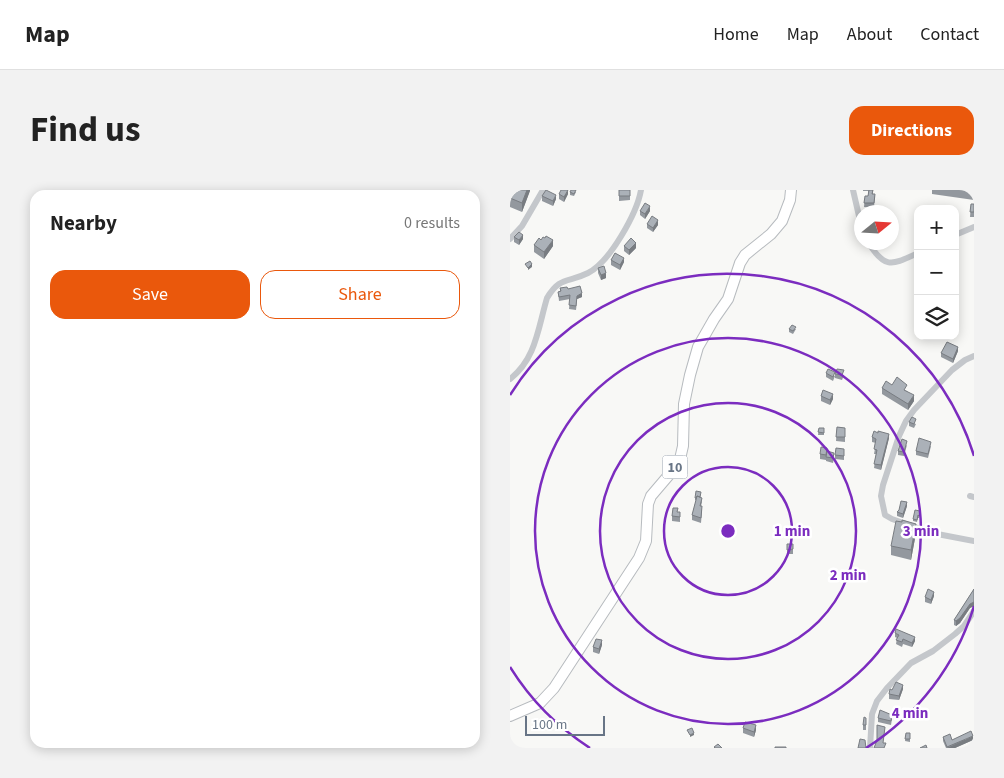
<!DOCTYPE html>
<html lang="en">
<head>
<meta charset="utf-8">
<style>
  :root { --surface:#fff; --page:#f2f2f2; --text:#222; --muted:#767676; --line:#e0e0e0; --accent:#ea580c }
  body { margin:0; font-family:"Source Sans 3",sans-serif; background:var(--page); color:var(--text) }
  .controls { position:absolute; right:15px; top:15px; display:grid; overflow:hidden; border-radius:10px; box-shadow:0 2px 12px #0003 }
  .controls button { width:45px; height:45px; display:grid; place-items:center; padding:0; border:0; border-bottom:1px solid var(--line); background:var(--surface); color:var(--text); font:25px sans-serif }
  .compass { position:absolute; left:344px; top:15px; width:45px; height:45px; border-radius:50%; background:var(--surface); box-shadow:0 2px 12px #0003; rotate:72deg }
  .scale { position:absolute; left:15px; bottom:12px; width:80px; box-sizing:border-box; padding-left:5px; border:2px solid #687586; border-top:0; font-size:14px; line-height:18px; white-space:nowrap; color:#687586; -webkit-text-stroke:4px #fff; paint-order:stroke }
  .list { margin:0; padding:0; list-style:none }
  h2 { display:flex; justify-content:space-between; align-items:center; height:65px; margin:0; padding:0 20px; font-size:21px }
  h2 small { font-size:16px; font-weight:400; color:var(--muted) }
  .actions { display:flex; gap:10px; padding:15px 20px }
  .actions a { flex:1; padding:11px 0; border:1px solid var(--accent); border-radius:15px; text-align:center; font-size:18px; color:var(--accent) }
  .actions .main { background:var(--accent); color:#fff }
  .icon { flex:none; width:28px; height:28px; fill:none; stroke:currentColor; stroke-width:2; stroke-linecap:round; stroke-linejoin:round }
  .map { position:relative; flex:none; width:464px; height:558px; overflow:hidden; border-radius:15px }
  header { display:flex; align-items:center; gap:30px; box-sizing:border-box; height:70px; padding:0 25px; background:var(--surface); border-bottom:1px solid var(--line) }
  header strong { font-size:24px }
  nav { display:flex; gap:28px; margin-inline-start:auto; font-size:18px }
  .intro { display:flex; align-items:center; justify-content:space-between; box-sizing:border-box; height:120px; padding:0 30px }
  h1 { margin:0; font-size:35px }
  .button { padding:12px 22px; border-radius:15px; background:var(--accent); color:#fff; font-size:18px; font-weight:700 }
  main { display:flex; gap:30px; padding:0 30px }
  aside { flex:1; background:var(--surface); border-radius:15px; box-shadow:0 2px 12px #0003 }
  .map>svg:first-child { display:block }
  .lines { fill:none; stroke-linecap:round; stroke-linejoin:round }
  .primary-casing { stroke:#b7bbbf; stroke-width:12 }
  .street { stroke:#c4c7cb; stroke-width:6 }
  .primary { stroke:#fff; stroke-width:10 }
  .wall { fill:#93989e }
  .shaded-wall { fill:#787c81 }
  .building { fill:#abb1b8; stroke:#787c81 }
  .ring { fill:none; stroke:#7b2cbf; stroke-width:2.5 }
  .labels { text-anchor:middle; stroke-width:5; stroke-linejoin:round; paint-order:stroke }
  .shield { fill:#fff; stroke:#959eaa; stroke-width:1 }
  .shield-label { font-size:14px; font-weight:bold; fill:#687586 }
  .centre { fill:#7b2cbf; stroke:#fff; stroke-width:2.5 }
  .ring-label { font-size:15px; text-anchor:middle; font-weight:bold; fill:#7b2cbf; stroke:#fff; stroke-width:5; stroke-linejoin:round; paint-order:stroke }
</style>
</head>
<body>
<header>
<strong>Map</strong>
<nav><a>Home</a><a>Map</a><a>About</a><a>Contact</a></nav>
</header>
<div class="intro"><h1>Find us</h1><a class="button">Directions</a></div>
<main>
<aside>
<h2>Nearby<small>0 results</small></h2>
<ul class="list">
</ul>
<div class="actions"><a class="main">Save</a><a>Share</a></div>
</aside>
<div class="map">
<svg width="464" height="558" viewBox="0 0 464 558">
  <rect width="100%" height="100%" fill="#f8f8f6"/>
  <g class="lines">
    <g class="primary-casing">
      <path id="primary" d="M0,526L30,513L44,498L129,368L136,351L138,314L141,306L164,279L170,269L173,256L174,214L180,185L188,157L204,129L218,109L230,73L235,65L261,44L272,31L280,10L281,0"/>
    </g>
    <path class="street" d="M343,0L352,39
      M445,45L464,37
      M0,49L12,36L33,0
      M358,52C375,80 382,75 408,63
      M464,166L455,170L442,180L404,220L396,231L389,246L373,295L371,306L375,325L382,329L422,343L464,351
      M0,189C26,169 28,138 37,108C50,86 58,93 78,83C100,72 127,23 131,0
      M460,306L464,307
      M360,558L362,524L367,511L377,498L401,473L423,461L445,444L454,436L464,421"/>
    <use href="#primary" class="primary"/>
  </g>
  <path class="wall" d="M0,0H20L12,22L0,17Z
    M109,0H120V10L109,11Z
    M353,0H363V4H365L364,18L354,17L355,6H358V1H353Z
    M422,0H464V10L422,4Z
    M60,2H66L64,6L60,5Z
    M49,4H58L54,12L49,9Z
    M32,6L46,9L43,16L32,11Z
    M461,14H464V27H460Z
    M130,21H140L135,29L130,25Z
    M137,34L148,35L143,42L137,38Z
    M4,47L13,49L9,55L4,52Z
    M35,48L43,56L34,69L24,62V55Z
    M114,56L126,58L119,65L114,61Z
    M101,70L114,72L110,80L101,75Z
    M88,78L96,88L91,90L88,83Z
    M50,98L58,99L72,107L67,109L66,120L59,119L60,109L49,111L48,102L50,101Z
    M279,139H286L283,144L279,142Z
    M448,161L443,173L431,167V163Z
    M316,183L325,186L323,191L316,187Z
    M325,184L334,185L332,190L325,188Z
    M382,195L397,201L404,211L398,220L372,204V198Z
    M311,206L323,209L320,215L311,211Z
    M399,232L406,234L404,238L399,236Z
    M327,237L335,238V252L326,251Z
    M309,238H314V245H308Z
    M362,247L379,248L371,280L364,278L366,264H364L366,253L362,252Z
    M397,255L394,266L388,265V261Z
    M421,256L418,268L406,265V261Z
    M334,259V270L325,269V265Z
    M317,261L324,268L323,273L316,271V270L310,269V264Z
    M191,305L190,307L192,312L191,316L192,321L191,333L182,330V325L186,310H185V308Z
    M397,316L393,328L387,326V322Z
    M168,322L170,327V332L162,331V326Z
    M410,323L409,328H408L407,332L403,331V329Z
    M406,343L401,370L381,365V356Z
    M277,354H283V364H277Z
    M464,399V416L460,418L450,433L446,436L444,435V430Z
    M424,406L421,414L415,412V407Z
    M385,443L405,451L402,457L393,454L392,457L386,454L387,448L385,447Z
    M92,455L89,464L83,462V457Z
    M393,499L389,510L379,509V504L382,500Z
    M356,528V540H353V535Z
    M368,528L382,529L381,535L368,532Z
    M233,538L246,540L244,547L233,543Z
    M396,543H400V552L395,551Z
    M433,547L442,550H463L445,558H436L433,551Z"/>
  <path class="shaded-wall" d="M17,0H20V1L12,22V13Z
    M58,0V4L54,12V7Z
    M46,5V9L43,16V11Z
    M140,16V21L135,29V24Z
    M148,30V35L143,42V38Z
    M13,45V49L9,55V50Z
    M43,50V56L34,69V62Z
    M126,53V58L119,65V60Z
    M114,68V72L110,80V75Z
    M22,74V77L18,80V78Z
    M96,83V88L91,90V85Z
    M72,103V107L67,109L66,120L67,106Z
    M448,157V161L443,173V169Z
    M323,204V209L320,215V210Z
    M404,205V211L398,220V214Z
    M379,244V248L371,280V275Z
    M397,312V316L393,328V324Z
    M406,334V343L401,370V360Z
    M424,402V406L421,414V410Z
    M464,412V416L460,418L450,433L446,436V431L460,414Z
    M405,447V451L402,457V453Z
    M92,450V455L89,464V459Z
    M393,495V499L389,510V506Z
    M246,535V540L244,547V542Z
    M184,543V545L180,547V545Z
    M463,546V550L445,558H437Z"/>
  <path class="building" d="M0,0H17L12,13L0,8Z
    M36,0L46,5L43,11L32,6Z
    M51,0H58L54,7L49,4Z
    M61,0H66L64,4L60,2Z
    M109,0H120V6H109Z
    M359,0H363L362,4H365L364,13H354L355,6H358Z
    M135,13L140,16L135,24L130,21Z
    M461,14H464V22H460Z
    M142,26L148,30L143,38L137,34Z
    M9,42L13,45L9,50L4,47Z
    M36,46L43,50L34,62L24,55L29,48L31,50L33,47L35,48Z
    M121,48L126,53L119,60L114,56Z
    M105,63L114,68L110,75L101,70Z
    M20,71L22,74L18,78L15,74Z
    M94,76L96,83L91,85L88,78Z
    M70,96L72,103L67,106L66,116L59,115L60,105L49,107L48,102L51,101L50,98L57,97L58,99Z
    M282,135L286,137L283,141L279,139Z
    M437,152L448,157L443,169L431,163Z
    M318,179L325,182L323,187L316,183Z
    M327,179L334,180L332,185L325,184Z
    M387,187L397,195L394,200L404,205L398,214L372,198L376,191L382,195Z
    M313,200L323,204L320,210L311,206Z
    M402,227L406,229L404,234L399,232Z
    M327,237L335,238V247H326Z
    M309,238H314V243L308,242Z
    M364,241L368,243V241L379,244L371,275L364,274L367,260L364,259L366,249L362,247Z
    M409,248L421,252L418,264L406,261Z
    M392,249L397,251L394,262L388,261Z
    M311,257L317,258L316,265L310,264Z
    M326,258L334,259V266L325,265Z
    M317,261L324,263L323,268L316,267Z
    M186,301L191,302L190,307L187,306L186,308H185Z
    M187,306L192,308L190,316H192L191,328L182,325Z
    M391,311L397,312L393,324L387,322L389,320Z
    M163,318H168L167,322H170V327L162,326Z
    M405,320L410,321L409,326L408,325L407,330L403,329Z
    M392,330L406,334L401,360L381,356L386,331L392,332Z
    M277,354H283V359L277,360Z
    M418,399L424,402L421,410L415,407Z
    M464,399V412L460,414L450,428L446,431L444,430Z
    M386,439L405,447L402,453L393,449L392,452L386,450L389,445L385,443Z
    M86,449L92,450L89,459L83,457Z
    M386,492L393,495L389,506L379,504L380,499L382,500Z
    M370,520L382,525L381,531L368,528Z
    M354,527L356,528V535H353Z
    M235,532L246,535L244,542L233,538Z
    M367,535L375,537L373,553H376L374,558H364L367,550Z
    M182,538L184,543L180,545L177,540Z
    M461,541L463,546L437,557L433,547L440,544L442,550Z
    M396,543H400V549H395Z
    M350,549L355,550L356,558H348Z
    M208,554L212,558H205L204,557Z
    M416,555L417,558H410Z
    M265,557H276V558H265Z"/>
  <g class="ring">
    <circle cx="218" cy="341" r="64"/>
    <circle cx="218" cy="341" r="128"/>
    <circle cx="218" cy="341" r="193"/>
    <path d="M464 416A257 257 0 0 1 356 558M80 558A257 257 0 0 1 0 477M0 205A257 257 0 0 1 464 266"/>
  </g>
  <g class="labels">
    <rect class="shield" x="152.5" y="265.5" width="25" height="23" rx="4"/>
    <g class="shield-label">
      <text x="165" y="282">10</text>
    </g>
  </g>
  <circle cx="218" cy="341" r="8" class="centre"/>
  <g class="ring-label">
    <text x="282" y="346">1 min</text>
    <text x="411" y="346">3 min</text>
    <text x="338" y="390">2 min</text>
    <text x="400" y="528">4 min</text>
  </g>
</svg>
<div class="controls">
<button>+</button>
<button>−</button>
<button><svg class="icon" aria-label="layers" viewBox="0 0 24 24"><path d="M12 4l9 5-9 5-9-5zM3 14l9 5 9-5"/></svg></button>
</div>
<svg class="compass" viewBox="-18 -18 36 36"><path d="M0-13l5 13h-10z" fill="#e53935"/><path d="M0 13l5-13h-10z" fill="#767676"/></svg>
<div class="scale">100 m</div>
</div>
</main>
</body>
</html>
